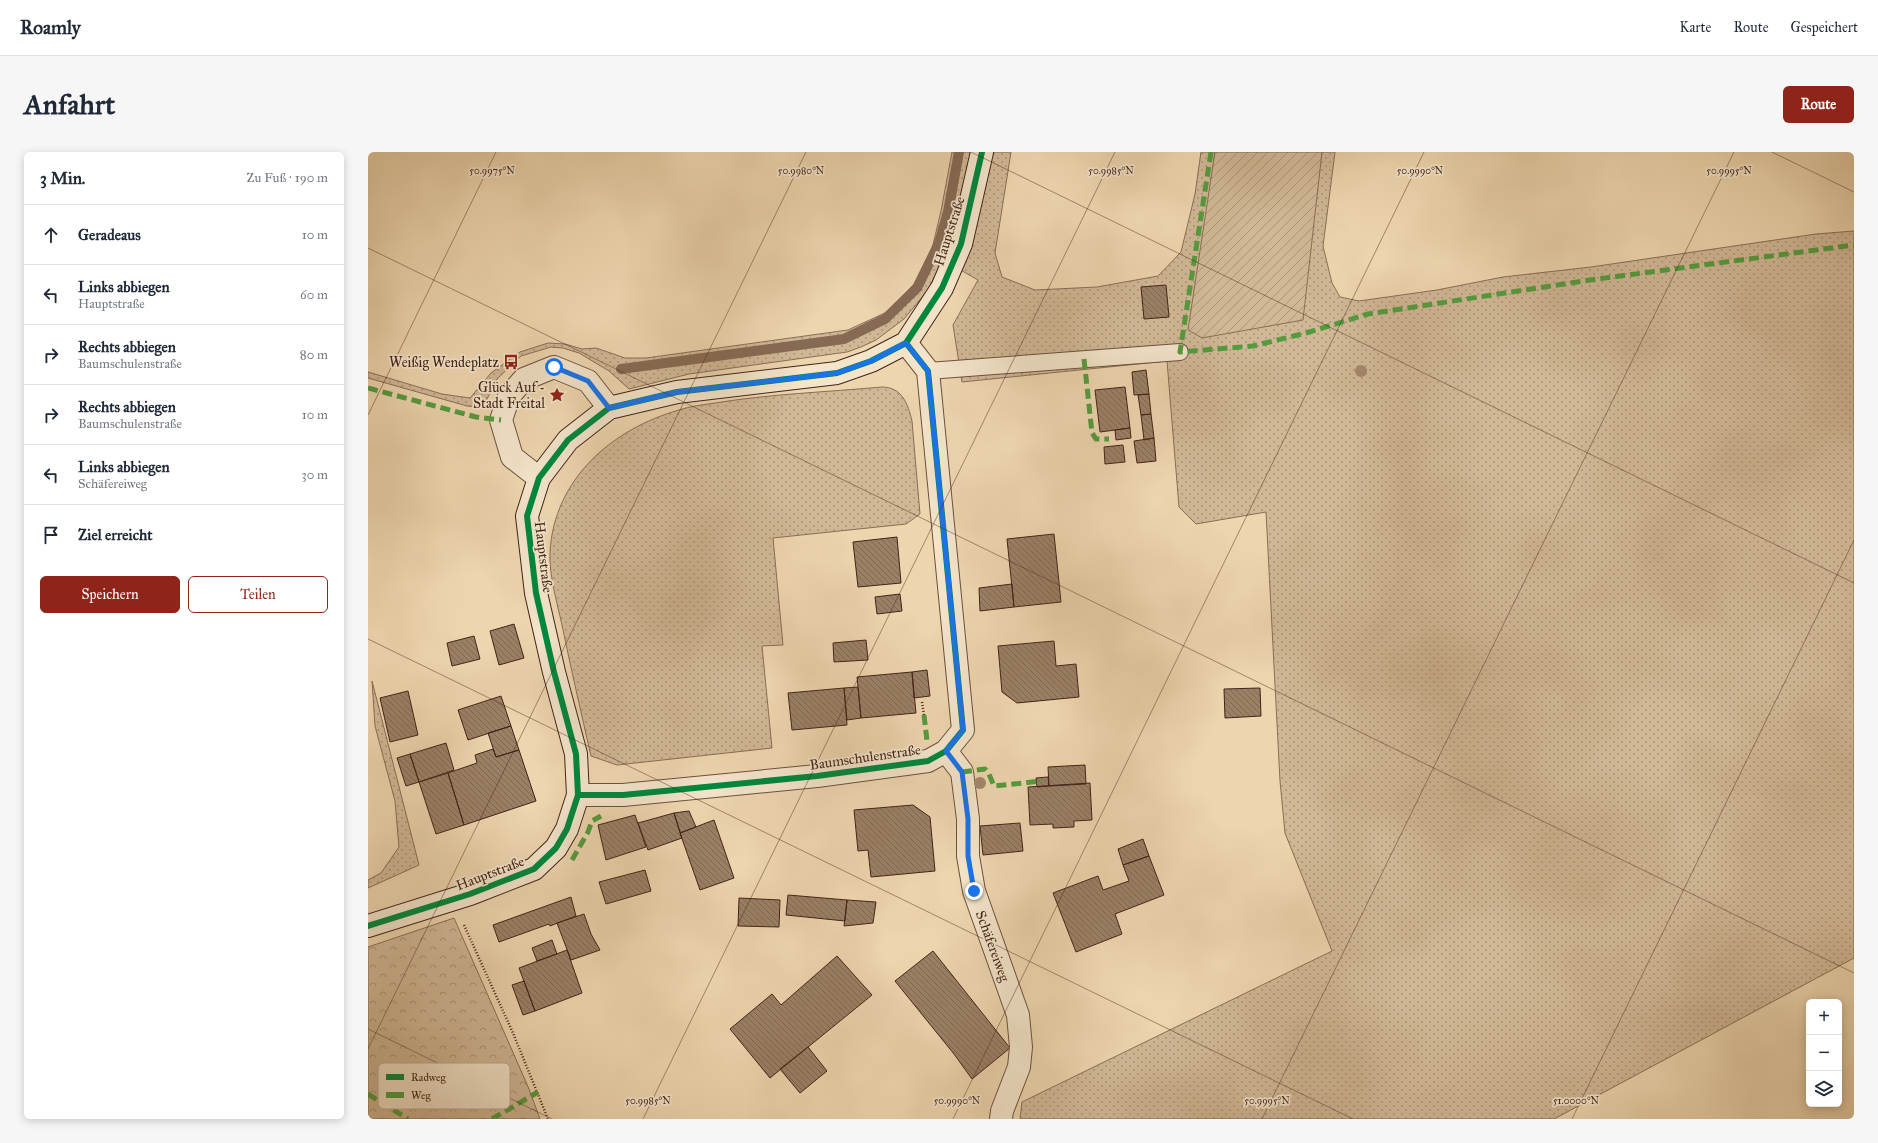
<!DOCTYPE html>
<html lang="de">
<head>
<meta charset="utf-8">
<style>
  :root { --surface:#fff; --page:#f6f6f7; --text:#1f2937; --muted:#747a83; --line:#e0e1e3; --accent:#8f2418 }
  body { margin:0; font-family:"IM FELL Great Primer",serif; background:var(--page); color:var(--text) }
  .controls { position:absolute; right:12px; bottom:12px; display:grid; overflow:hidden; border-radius:6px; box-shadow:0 2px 10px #0003 }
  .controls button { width:36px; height:36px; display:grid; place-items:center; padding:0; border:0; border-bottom:1px solid var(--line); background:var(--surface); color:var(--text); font:20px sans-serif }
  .stop { position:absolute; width:12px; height:12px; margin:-9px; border:3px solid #1a73e8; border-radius:50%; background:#fff }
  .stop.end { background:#1a73e8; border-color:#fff; box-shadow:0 1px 4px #0008 }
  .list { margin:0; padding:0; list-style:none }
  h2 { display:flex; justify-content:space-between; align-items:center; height:52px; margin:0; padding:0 16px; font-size:17px }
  h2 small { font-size:13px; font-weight:400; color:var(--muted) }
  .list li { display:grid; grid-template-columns:26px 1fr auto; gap:12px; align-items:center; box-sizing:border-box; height:60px; padding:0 16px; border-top:1px solid var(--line) }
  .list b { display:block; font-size:15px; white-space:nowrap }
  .list p { margin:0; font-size:13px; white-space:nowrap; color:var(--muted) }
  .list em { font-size:13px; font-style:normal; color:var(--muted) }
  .actions { display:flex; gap:8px; padding:12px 16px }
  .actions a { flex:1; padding:9px 0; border:1px solid var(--accent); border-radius:6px; text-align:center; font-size:14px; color:var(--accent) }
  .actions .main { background:var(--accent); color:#fff }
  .icon { flex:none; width:22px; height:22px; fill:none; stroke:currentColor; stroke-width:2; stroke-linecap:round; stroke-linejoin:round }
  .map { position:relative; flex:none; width:1486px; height:967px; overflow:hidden; border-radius:6px }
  header { display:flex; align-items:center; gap:24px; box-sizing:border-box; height:56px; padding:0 20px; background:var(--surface); border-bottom:1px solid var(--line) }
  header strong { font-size:19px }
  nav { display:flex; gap:22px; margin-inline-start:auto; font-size:14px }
  .intro { display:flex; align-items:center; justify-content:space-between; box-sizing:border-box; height:96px; padding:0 24px }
  h1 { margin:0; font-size:28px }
  .button { padding:10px 18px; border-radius:6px; background:var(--accent); color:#fff; font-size:14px; font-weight:700 }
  main { display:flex; gap:24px; padding:0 24px }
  aside { flex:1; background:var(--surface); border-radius:6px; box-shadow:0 2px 10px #0003 }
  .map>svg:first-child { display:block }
  .grass { fill:url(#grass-dots); stroke:#896e57 }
  .park { fill:url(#park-crowns); stroke:#896e57 }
  .garden { fill:url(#garden-furrows); stroke:#896e57 }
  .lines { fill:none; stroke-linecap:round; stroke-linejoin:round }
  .stream { stroke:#866a54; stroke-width:10 }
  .building { fill:url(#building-back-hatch); stroke:#422419 }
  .lane-casing { stroke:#6d503e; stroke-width:18 }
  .street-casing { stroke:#6d503e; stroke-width:24 }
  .secondary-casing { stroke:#422419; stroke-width:24 }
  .path { stroke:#422419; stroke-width:2.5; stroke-dasharray:1 2; stroke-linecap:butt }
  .lane { stroke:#f3e4ca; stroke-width:16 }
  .street { stroke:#f3e4ca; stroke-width:22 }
  .secondary { stroke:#f3e4ca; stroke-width:22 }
  .quiet { stroke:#549b3e; stroke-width:5; stroke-dasharray:10 5; stroke-linecap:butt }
  .cycleway-casing { stroke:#f3e4ca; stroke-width:8 }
  .cycleway { stroke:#00873e; stroke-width:6 }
  .tree { fill:#a3886d }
  .route { stroke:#1a73e8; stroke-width:5 }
  .ticks { fill:none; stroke:#422419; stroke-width:1; stroke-opacity:0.45 }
  .labels { text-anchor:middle; stroke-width:3.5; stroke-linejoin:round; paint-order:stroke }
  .street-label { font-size:14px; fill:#422419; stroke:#f3e4ca }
  .poi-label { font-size:14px; fill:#422419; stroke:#f3e4ca; text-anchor:end }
  .key { fill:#f3e4ca; stroke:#beaa95; stroke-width:1 }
  .key-label { font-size:11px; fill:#422419 }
  .ticks-label { font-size:10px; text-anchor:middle; fill:#422419; stroke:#f3e4ca; stroke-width:3.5; stroke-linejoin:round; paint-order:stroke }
</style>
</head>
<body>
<header>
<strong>Roamly</strong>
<nav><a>Karte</a><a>Route</a><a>Gespeichert</a></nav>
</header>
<div class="intro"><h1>Anfahrt</h1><a class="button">Route</a></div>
<main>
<aside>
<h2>3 Min.<small>Zu Fuß · 190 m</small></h2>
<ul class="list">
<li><svg class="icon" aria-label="ahead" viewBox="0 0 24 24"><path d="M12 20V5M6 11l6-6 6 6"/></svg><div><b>Geradeaus</b></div><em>10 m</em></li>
<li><svg class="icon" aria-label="left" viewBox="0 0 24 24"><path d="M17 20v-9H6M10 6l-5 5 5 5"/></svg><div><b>Links abbiegen</b><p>Hauptstraße</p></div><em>60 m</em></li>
<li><svg class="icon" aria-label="right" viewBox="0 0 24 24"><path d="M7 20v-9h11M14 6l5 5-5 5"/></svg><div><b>Rechts abbiegen</b><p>Baumschulenstraße</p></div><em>80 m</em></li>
<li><svg class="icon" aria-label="right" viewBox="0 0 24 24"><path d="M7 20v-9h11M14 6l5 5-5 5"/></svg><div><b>Rechts abbiegen</b><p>Baumschulenstraße</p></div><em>10 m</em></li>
<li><svg class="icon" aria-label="left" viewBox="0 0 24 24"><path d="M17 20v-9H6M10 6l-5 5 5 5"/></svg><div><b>Links abbiegen</b><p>Schäfereiweg</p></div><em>30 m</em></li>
<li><svg class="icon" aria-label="arrive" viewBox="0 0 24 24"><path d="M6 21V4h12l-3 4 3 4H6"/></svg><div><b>Ziel erreicht</b></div></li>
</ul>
<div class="actions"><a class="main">Speichern</a><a>Teilen</a></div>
</aside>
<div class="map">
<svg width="1486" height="967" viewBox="0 0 1486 967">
  <defs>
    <pattern id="grass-dots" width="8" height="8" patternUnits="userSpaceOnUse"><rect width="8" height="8" fill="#d0b795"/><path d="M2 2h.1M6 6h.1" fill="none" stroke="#aa9579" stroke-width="1.8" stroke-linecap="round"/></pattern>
    <pattern id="park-crowns" width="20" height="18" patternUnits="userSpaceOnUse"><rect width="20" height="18" fill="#d0b795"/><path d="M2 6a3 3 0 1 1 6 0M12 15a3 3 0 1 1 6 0" fill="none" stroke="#aa9579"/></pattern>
    <pattern id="garden-furrows" width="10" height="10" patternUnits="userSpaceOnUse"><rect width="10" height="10" fill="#d0b795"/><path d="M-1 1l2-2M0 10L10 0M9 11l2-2" fill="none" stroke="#aa9579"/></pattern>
    <pattern id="building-back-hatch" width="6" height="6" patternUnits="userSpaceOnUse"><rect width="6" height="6" fill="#9b8066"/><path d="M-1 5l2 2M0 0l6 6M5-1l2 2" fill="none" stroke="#806953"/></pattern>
  </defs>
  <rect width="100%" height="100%" fill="#edd5ae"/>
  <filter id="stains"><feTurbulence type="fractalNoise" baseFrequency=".005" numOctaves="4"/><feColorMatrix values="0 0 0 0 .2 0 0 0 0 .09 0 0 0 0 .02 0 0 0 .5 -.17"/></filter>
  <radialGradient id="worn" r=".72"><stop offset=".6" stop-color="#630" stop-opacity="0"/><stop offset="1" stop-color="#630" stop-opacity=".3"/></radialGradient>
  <path class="grass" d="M584,0H643L627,101L634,125L667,138L729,135L790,124L813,100L827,42L833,0H847L833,103L951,10L954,0H967L955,94L964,131L972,145L991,149L1069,138L1135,125L1223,115L1448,82L1486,79V806L1186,967H652L654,950L964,799L917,681L912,629L898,360L828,372L811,355L799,209L594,230L585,173L610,128L575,108L560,138L536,167L508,188L493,195L479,200L321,222L261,237L241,219L211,201L195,196L183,195L153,204L129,227L115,255L99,254L0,226V220L74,242L102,246L123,221L152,200L180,191L197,192L214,197L228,196L257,206H278L480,178L519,160L547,131L563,101L573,59Z
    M514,235C534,235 540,252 544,269L552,362L538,372L405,386L415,493L394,494L404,596L249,613L223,604C213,560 203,517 194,473C189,450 181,424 182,400C186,327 244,277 311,258C322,254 335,253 347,251C402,242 459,240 514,235Z
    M4,529L51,713L0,736V728L13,721L31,695L27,649L7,574Z"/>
  <path class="park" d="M86,766L161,937L172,967H0V795Z"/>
  <path class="garden" d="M847,0H954L935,168L834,186L820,178Z"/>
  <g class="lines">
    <path class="stream" d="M253,217L476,187L517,167L549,136L571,91L580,60L591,0"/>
  </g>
  <path class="building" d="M798,133L801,165L776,167L773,135Z
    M778,218L781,242L766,243L764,220Z
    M757,235L762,276L732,280L727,238Z
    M781,242L783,262L773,263L770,243Z
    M783,262L786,286L776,288L773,263Z
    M762,276L763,286L748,288L747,278Z
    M786,286L788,309L769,311L766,289Z
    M755,293L757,310L737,312L736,295Z
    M686,382L693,450L646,455L639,387Z
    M529,385L533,431L490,435L485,390Z
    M644,432L646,455L612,459L611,436Z
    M532,442L534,459L509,462L507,445Z
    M146,472L156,506L131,513L122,479Z
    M106,484L112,507L84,514L79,491Z
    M498,488L500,508L466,510L465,491Z
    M686,489L688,514L708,512L711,545L649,551L634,540L630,494Z
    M559,518L562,544L546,546L544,520Z
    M544,520L548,561L493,566L489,525Z
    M490,535L493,566L479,568L476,536Z
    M476,536L479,573L424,578L420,541Z
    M892,536L893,564L857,566L856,537Z
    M40,539L50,583L22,590L12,546Z
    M133,544L143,574L100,588L90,558Z
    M143,574L151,598L128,605L120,581Z
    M78,591L86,618L51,630L42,602Z
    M125,597L128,605L151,598L168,649L96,673L80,621L109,611L107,603Z
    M42,602L51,630L38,634L29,606Z
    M717,613L718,632L681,634L680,615Z
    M80,621L96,673L68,682L51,630Z
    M680,625L681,634L669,635L668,626Z
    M722,631L724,668L706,669V675L685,676V672L662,673L660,635Z
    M545,653L562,665L567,719L503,725L500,698L490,699L486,658Z
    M321,659L328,675L312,681L306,661Z
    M306,661L314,686L280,698L270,671Z
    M267,663L278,695L238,708L230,673Z
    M346,668L366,726L332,738L312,681Z
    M652,671L655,699L615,703L612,674Z
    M775,687L781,704L755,713L750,697Z
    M781,704L796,743L747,762L754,782L708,800L685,741L730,724L735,738L761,729L755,713Z
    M277,718L283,739L238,752L231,730Z
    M420,743L479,748L477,769L418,763Z
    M203,745L208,764L182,774L181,772L131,790L125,773Z
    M371,746L412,748L411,775L370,774Z
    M479,748L508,750L505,771L476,774Z
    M216,762L223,782L232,798L203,808L189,771Z
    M184,788L189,802L169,809L164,796Z
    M199,798L214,841L167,859L151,816Z
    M565,799L642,896L604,927L586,902L527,829Z
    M469,804L504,843L402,926L362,877L404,842L413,853Z
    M156,829L167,859L155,863L144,833Z
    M440,895L459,919L432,941L412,917Z"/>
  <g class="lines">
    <g class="lane-casing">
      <path id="lane" d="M560,219L812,200"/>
    </g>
    <g class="street-casing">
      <path id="street" d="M171,326L144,305L133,268L141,244L156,227L186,215L220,229L241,256
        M578,599L594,620L600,667V704L606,739L650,863L653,895L651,915L634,959L633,967
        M210,643H255L449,624L560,609L578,599L595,578L560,219L538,191"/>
    </g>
    <g class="secondary-casing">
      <path id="secondary" d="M0,774L102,742L166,717L188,696L199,677L210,643L208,602L186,520L168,441L159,364L171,326L200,288L241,256L309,240L469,221L503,209L538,191L574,136L593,92L614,0"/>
    </g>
    <path class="path" d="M554,550L556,563
      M96,773L145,881L180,967"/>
    <use href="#lane" class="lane"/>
    <use href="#street" class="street"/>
    <use href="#secondary" class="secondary"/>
    <path class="quiet" d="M843,0L812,200L885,194L938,181L1000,162L1222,128L1486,93
      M716,207L724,281L728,287H741
      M0,236L108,265L133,268
      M556,563L559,589
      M594,620L617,617L621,622L626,634L674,629
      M204,708L220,680L224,669L233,664
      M0,942L40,967
      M124,967L170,940"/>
    <g class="cycleway-casing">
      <path id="cycleway" d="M210,643H255L449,624L560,609L578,599L595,578L560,219L538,191
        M0,774L102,742L166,717L188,696L199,677L210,643L208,602L186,520L168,441L159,364L171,326L200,288L241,256L309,240L469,221L503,209L538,191L574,136L593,92L614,0"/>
    </g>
    <use href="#cycleway" class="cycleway"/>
  </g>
  <g class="tree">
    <circle cx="993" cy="219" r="6"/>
    <circle cx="612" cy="631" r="6"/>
  </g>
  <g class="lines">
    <path class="route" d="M186,215L220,229L241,256L309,240L469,221L503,209L538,191L560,219L595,578L578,599L594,620L600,667V704L606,739"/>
  </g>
  <path class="ticks" d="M603,0L1486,431M1404,0L1486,40M0,96L1486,821M0,263L128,0M0,487L985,967M0,877L184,967M0,897L438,0M275,967L747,0M585,967L1056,0M894,967L1366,0M1204,967L1486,388"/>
  <defs>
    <g id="bus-bare" transform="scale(1.2)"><path d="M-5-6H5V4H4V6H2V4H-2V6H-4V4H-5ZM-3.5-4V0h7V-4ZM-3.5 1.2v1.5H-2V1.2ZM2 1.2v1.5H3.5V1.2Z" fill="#8f2418" stroke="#f3e4ca" stroke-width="2.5" paint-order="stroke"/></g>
    <g id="sight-bare" transform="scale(1.2)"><path d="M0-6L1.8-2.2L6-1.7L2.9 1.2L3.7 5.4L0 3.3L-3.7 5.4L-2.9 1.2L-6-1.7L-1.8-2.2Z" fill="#8f2418" stroke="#f3e4ca" stroke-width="2.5" paint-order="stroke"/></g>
  </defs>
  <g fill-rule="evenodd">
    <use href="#bus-bare" x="143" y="210"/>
    <use href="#sight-bare" x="189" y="243"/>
  </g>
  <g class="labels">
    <g class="street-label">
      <text transform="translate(581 79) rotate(-72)" y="5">Hauptstraße</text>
      <text transform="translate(176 405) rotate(83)" y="5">Hauptstraße</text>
      <text transform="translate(497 605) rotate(-8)" y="5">Baumschulenstraße</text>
      <text transform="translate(122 721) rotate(-21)" y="5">Hauptstraße</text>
      <text transform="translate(625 794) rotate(70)" y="5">Schäfereiweg</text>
    </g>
    <g class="poi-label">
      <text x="131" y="215">Weißig Wendeplatz</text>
      <text x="177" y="240">Glück Auf -<tspan x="177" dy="16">Stadt Freital</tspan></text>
    </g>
  </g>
  <rect x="10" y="911" width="132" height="46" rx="6" class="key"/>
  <rect x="18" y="922" width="18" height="6" fill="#00873e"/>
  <rect x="18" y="940" width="18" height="6" fill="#549b3e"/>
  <g class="key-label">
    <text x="43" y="929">Radweg</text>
    <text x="43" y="947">Weg</text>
  </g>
  <g class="ticks-label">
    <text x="1052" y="22">50.9990°N</text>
    <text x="1361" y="22">50.9995°N</text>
    <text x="124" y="22">50.9975°N</text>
    <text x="433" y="22">50.9980°N</text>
    <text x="743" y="22">50.9985°N</text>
    <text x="280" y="952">50.9985°N</text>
    <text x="589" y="952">50.9990°N</text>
    <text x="899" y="952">50.9995°N</text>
    <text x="1208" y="952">51.0000°N</text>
  </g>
  <rect width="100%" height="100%" filter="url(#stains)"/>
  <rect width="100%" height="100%" fill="url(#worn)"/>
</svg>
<div class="controls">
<button>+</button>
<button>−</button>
<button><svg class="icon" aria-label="layers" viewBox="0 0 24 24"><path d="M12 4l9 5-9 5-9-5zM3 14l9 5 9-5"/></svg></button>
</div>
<div class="stop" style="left:186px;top:215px"></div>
<div class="stop end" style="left:606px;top:739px"></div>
</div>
</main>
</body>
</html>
